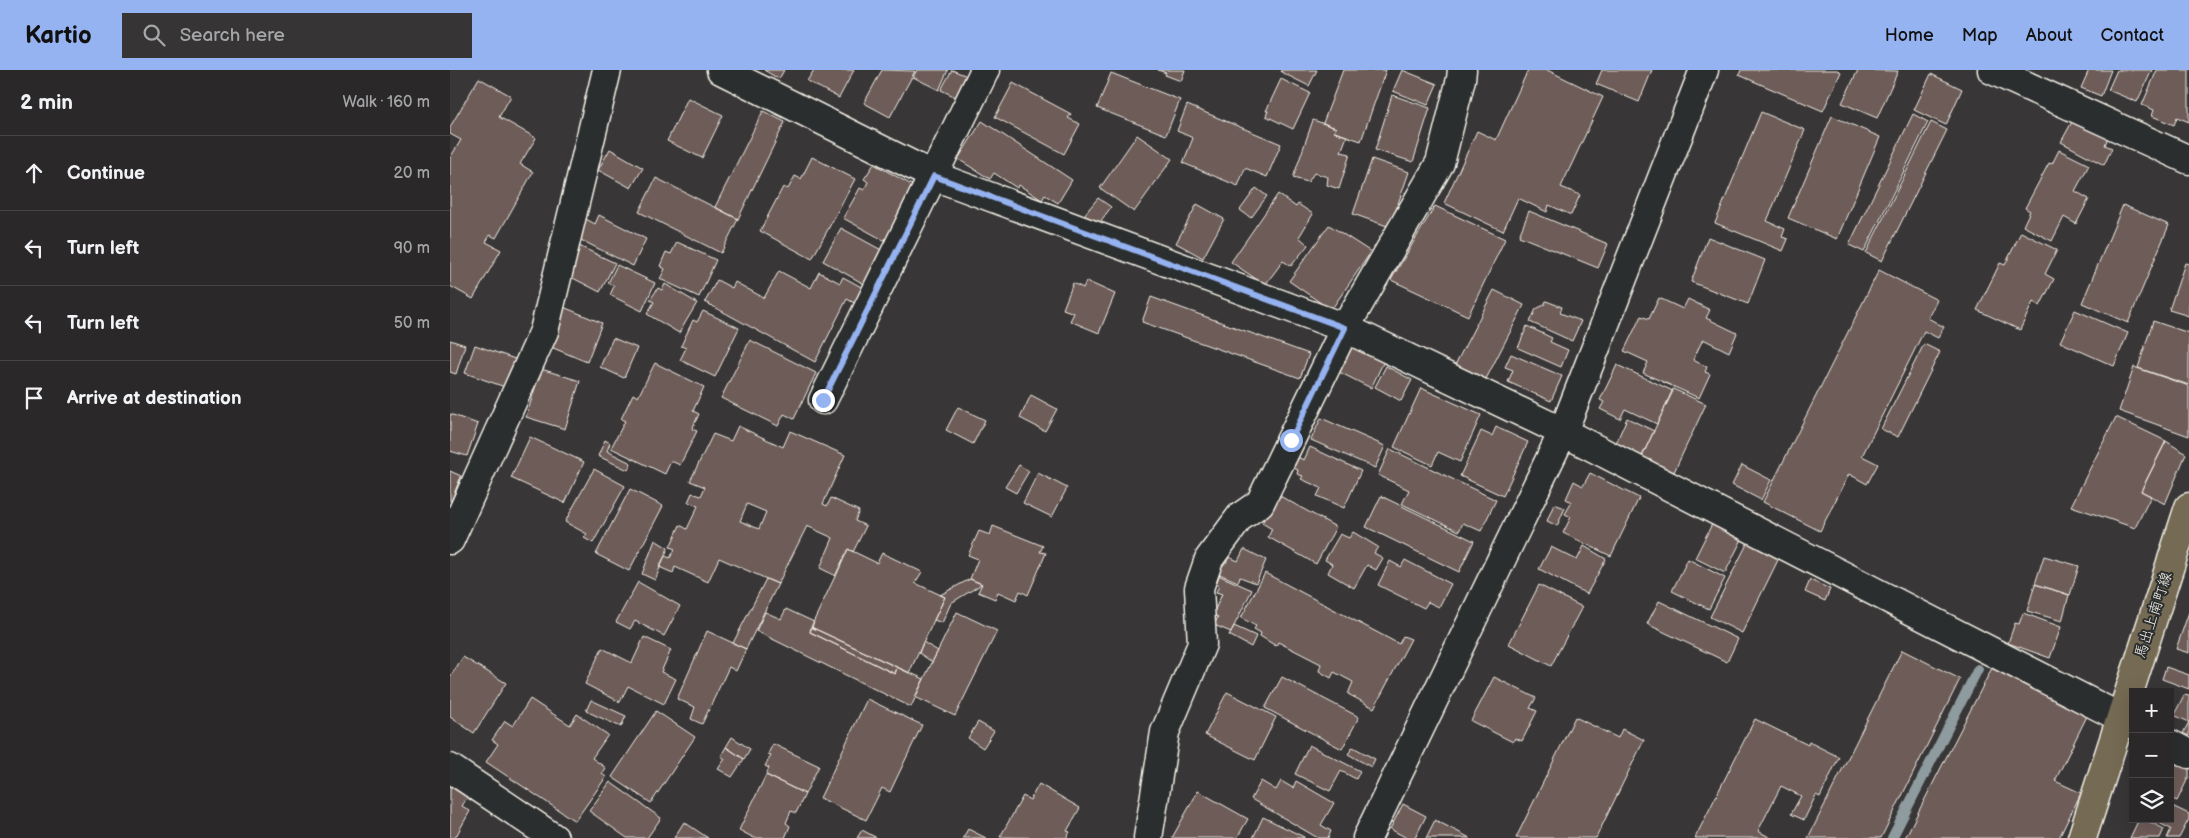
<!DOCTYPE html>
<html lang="en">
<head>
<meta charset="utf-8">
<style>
  :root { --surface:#2a2829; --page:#363435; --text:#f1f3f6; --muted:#a5a6a8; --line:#464446; --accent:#95b2f1 }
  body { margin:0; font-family:"Balsamiq Sans","Klee One",sans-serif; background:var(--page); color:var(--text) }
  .controls { position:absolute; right:15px; bottom:15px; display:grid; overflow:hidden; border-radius:0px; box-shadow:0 5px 20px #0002 }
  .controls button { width:45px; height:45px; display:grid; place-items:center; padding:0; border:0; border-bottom:1px solid var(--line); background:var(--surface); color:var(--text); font:25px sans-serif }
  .stop { position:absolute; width:15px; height:15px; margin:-11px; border:4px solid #95b2f1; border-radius:50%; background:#fff }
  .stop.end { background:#95b2f1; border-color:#fff; box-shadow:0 1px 5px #0008 }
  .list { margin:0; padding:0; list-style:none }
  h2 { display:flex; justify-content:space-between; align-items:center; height:65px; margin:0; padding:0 20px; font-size:21px }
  h2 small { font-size:16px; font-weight:400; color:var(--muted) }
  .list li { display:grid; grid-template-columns:32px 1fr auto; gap:15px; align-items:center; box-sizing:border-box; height:75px; padding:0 20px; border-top:1px solid var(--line) }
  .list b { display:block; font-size:19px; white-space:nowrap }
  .list em { font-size:16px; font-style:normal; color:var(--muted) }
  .icon { flex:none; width:28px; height:28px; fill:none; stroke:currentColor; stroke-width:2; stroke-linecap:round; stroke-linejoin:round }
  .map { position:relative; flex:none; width:1739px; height:768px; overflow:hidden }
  header { display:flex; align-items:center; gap:30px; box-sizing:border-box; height:70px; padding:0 25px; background:var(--accent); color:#111 }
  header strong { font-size:24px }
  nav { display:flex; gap:28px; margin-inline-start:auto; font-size:18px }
  .search { width:350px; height:45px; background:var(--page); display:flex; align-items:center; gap:12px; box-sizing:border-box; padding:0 18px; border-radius:0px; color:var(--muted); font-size:19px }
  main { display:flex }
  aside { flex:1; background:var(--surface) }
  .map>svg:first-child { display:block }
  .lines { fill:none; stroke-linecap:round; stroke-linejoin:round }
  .stream { stroke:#8f9c9f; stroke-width:10 }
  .building { fill:#6e5b59; stroke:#f4f1e8; fill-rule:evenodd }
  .minor-casing { stroke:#f4f1e8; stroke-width:31 }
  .major-casing { stroke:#f4f1e8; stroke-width:31 }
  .minor { stroke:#2a2d2e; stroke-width:28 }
  .major { stroke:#746b52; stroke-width:28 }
  .route { stroke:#95b2f1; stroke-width:6 }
  .labels { text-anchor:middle; stroke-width:4; stroke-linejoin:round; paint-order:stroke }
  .street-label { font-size:15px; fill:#f4f1e8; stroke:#2a2d2e }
</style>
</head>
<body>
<header>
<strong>Kartio</strong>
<div class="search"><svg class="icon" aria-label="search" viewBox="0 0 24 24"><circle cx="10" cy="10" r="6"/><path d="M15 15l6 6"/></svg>Search here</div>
<nav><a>Home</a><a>Map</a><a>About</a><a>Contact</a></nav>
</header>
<main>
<aside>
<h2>2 min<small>Walk · 160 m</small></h2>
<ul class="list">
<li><svg class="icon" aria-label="ahead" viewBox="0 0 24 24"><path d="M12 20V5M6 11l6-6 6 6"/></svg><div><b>Continue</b></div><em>20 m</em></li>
<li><svg class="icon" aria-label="left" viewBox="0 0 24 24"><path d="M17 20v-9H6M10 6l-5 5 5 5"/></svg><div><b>Turn left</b></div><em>90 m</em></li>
<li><svg class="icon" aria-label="left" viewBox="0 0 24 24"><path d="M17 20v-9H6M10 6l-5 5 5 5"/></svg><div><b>Turn left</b></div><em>50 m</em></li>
<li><svg class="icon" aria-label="arrive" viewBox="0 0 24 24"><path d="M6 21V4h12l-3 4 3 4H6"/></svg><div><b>Arrive at destination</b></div></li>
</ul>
</aside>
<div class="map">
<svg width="1739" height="768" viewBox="0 0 1739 768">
  <rect width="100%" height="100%" fill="#383637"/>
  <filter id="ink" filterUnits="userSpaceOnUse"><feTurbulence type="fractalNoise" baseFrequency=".02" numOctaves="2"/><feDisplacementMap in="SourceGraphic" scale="10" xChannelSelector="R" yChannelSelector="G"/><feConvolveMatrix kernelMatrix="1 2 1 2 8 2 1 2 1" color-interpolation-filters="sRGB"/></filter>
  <g filter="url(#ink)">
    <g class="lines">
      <path class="stream" d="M1442,768L1528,599"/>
    </g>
    <path class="building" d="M314,0H334L329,9Z
      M364,0H404L389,28L357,11Z
      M432,0L465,1L440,47L414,33Z
      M467,0H498L489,20L463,7Z
      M502,0L517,6L506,27L491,20Z
      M708,0H735L731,11L715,5L716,3Z
      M832,0H867L859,16L831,2Z
      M893,0H936L911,71L884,62L886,58L873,53Z
      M952,0L987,14L978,35L943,21Z
      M1078,0H1097L1153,27L1111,117L1130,125L1121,145L1099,135L1097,142L1068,128L1053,161L994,133L1027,61L1046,70Z
      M1152,0H1202L1189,32L1146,14Z
      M1291,0H1387L1391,2L1373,41L1289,5Z
      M1408,0L1448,1L1427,48L1392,33Z
      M1639,0H1661L1651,26L1631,18Z
      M1667,0H1702L1687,32L1658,20Z
      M1707,0H1739V52L1727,47L1724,55L1702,46L1704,40L1692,35Z
      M661,3L730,30L716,65L647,38Z
      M1481,4L1512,19L1496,55L1464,40Z
      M29,8L61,26L49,47L86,68L70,94L83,102L46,168L40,165L36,172L51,180L23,229L0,216V88L11,70L0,64V57Z
      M831,9L860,23L843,59L816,46L818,41H816Z
      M563,13L621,44L618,48L630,54L614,84L545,47Z
      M942,25L980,38L963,92L925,80Z
      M238,28L273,45L252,88L217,71Z
      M737,35L831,74L817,107L795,98L788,116L733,93L743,68L727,61Z
      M313,41L335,52L288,149L265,137Z
      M1311,42L1355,60L1317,151L1335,159L1332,167L1338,169L1333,181L1265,153Z
      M1463,44L1478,52L1414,182L1399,175Z
      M1382,46L1430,67L1387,169L1338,148Z
      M863,50L886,58L884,62L897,66L891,82L900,84L889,119L877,115L878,107L864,103L858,112L843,108Z
      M1623,50L1659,65L1655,75L1662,78L1654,95L1611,72Z
      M532,51L622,110L608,133L595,125L592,130L569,115L567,118L544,103L540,109L508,89Z
      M1481,52L1497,60L1432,191L1416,183Z
      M687,65L722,89L684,142L650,118Z
      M160,79L193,98L181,118L148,100Z
      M1609,80L1639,95L1625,121L1639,129L1626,154L1614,147L1602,171L1573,156L1580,141L1575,138L1599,93L1602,94Z
      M362,87L405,109L362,189L310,161L333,117L338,119L345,106L351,109Z
      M922,89L959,102L940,157L903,144Z
      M424,94L469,119L439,173L393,148L410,118L414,120L418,112L414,109Z
      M206,108L288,149L271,183L189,142Z
      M806,118L817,126L801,148L790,140Z
      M828,124L846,137L848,134L863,144L849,167L858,175L841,196L833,191L815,215L781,192Z
      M648,128L661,137L648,155L634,145Z
      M747,134L774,149L753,188L726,173Z
      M1673,135L1719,155L1678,253L1632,233Z
      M985,136L1055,169L1018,246L941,210Z
      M1079,141L1158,174L1148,198L1069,166Z
      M149,145L196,169L183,196L127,168L136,149L145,154Z
      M879,155L921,182L881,240L839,211Z
      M391,158L435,182L416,215L373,191Z
      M1571,162L1607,180L1595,204L1604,209L1590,236L1583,232L1570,260L1527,240L1550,193L1555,195Z
      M1258,167L1315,190L1298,234L1241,212Z
      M227,172L266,190L249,227L210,209L215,199L210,196L216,182L221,184Z
      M129,176L165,193L150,222L115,204Z
      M1735,193L1739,194V246L1719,240Z
      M167,195L205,213L192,241L160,225L164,216L158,213Z
      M1429,200L1487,230L1478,248L1494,257L1488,268L1474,261L1412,386L1428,394L1417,414L1399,404L1370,461L1313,432Z
      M329,201L361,218L369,202L390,213L393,207L415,219L406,234L397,229L365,292L255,232L267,210L282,218L285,212L314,228Z
      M636,211L665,224L649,263L620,251L624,243L613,239L623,213L633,218Z
      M215,214L247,233L229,263L197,244L204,232L200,230L208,218L212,220Z
      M1044,220L1074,235L1035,311L1005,295Z
      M701,227L859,284L850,308L692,252Z
      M1209,228L1233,239L1238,229L1260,240L1256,248L1287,263L1279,282L1253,269L1243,290L1257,297L1255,302L1260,304L1249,328L1193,303L1198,292L1174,281L1191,246L1199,249Z
      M1096,231L1112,237L1110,243L1131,251L1122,271L1080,252L1086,239L1094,235Z
      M111,236L152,253L137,292L96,275Z
      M1625,240L1678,263L1664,296L1610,272Z
      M253,241L289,258L265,307L230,290L236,278L231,276L243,250L247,252Z
      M1703,251L1739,263V315L1688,298Z
      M1077,256L1102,268L1100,272L1118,280L1111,297L1068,278Z
      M163,268L187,278L174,308L150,297Z
      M0,270L15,275L6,304L0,302Z
      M300,270L366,303L344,349L334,344L328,356L271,328Z
      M1474,274L1490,282L1448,367L1431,359Z
      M25,275L65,289L55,317L15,303Z
      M903,275L934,291L921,318L889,302Z
      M1061,284L1112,306L1101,331L1058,312L1063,300L1055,297Z
      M205,293L254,317L243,341L249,344L242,359L247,361L230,395L221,391L215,404L161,378L175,351L171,349L183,324L188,327Z
      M1167,295L1223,321L1207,354L1175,339L1170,349L1150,339L1154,332L1150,330Z
      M936,296L962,310L951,331L925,317Z
      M1684,297L1739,316V366L1669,341Z
      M91,299L130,311L115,359L76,347Z
      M971,318L1031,345L1010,392L988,382L982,395L944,377Z
      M1223,319L1256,334L1224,402L1192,387Z
      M581,325L607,339L595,361L570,348Z
      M508,337L535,350L523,374L496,360Z
      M0,344L28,354L17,386L0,381Z
      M1666,347L1716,371L1691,421L1701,426L1685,458L1621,436Z
      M871,348L935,376L925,398L861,370Z
      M1177,348L1204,361L1191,388L1165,375Z
      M288,356L333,377L340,361L395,385L373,434L377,436L381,428L409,441L405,451L416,456L403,482L398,479L386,506L370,498L383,468L357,456L328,514L269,488L258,512L225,497L223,503L209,497L215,486L220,488L225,479L220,477L230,455L237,459L248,436L238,432L242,423L251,426L255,417L240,411L263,364L281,371ZM297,434L316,442L309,459L290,451Z
      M1046,357L1078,372L1053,426L1010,406L1031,361L1042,366Z
      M80,367L134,392L115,433L61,408Z
      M155,370L160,373L157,381L181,393L178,400L148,386Z
      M1716,371L1736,384L1715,434L1691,421Z
      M860,377L911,401L894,438L867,426L871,418L851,409L853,406L847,404L848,400L843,398L847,387L854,390Z
      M940,379L1046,430L1031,461L1013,453L1009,461L952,434L959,420L928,405Z
      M569,395L579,401L566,423L555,417Z
      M1292,395L1321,410L1311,430L1282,415Z
      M144,399L175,416L143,473L134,468L137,464L115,452Z
      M0,401L11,406L1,432L0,431Z
      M588,403L617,418L602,447L573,433Z
      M1140,403L1189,428L1161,486L1113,463L1121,447L1115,444L1122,432L1116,429L1124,411L1133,416Z
      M180,419L213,436L179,501L146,484Z
      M828,425L886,457L866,494L818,467L822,459L812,453Z
      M931,426L1024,471L1009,502L916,457Z
      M1104,434L1115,438L1107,456L1097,451Z
      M1262,454L1292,469L1275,503L1245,488Z
      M543,456L593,476L590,482L596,483L578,525L570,521L566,530L548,522L545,529L528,522L532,514L520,509L528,489L518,485L529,461L540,465Z
      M903,462L928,477L924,483L933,488L926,500L917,495L904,518L878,503L882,494L875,490L890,464L899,468Z
      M205,470L218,478L205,510L192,504Z
      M1298,472L1329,488L1292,563L1260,547Z
      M1134,476L1156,489L1137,524L1089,499L1101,477L1127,490Z
      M398,479L427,493L432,483L472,502L465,513L495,527L459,603L361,557Z
      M794,479L816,490L806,513L790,507L788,512L767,503L772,491L776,493L779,487L788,491Z
      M1594,486L1629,496L1620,525L1585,514Z
      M1238,489L1275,508L1259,539L1222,521Z
      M955,490L1001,514L989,537L978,532L974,538L928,515L940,491L951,497Z
      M815,503L949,574L953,566L961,569L924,638L898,624L903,612L884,602L881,608L869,601L871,594L828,572L826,576L810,566L811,563L804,559L806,556L791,548Z
      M768,505L802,520L781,562L764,555L768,547L763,544L772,524L766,522L769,516L765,513Z
      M316,509L328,514L296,579L283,573Z
      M520,509L532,514L501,533L492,553L484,550L495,527L490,525Z
      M1360,510L1380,519L1375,531L1355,522Z
      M188,512L230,536L214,566L185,551L180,559L166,552Z
      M1585,514L1619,525L1612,551L1577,541Z
      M1089,515L1132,537L1101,596L1059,574Z
      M1209,531L1288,569L1277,592L1197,554Z
      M336,539L364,552L360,562L445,604L447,597L474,609L461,637L306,561L315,542L331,549Z
      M507,542L547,561L505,646L465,627Z
      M1739,542V583L1726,579Z
      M1573,543L1611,557L1600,588L1558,573L1565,553L1569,554Z
      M784,556L806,566L801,577L779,565Z
      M361,557L447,597L445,604L360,562Z
      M257,561L296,579L286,601L279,597L252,654L241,649L245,637L227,629Z
      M194,567L221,580L211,602L226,609L214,634L178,616L170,632L135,614L152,578L182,593Z
      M473,572L488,581L482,592L469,583Z
      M1452,580L1510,609L1431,768H1358Z
      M13,587L56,613L24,663L0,647V607Z
      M1716,597L1739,605V619L1712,609Z
      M1542,598L1637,646L1605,711L1631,723L1609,768H1455Z
      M832,607L909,647L892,679L815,638Z
      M1044,607L1086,628L1080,638L1087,641L1072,671L1065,668L1063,672L1021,651Z
      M777,622L826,647L805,690L755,665Z
      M1734,625L1739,626V666L1733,663L1739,652L1724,645Z
      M80,629L120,655L127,644L158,665L142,688L156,698L152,704L156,707L125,751L36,692L48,674L42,670L55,651L63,656Z
      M417,629L472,655L440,722L432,718L416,750L370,728Z
      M141,630L176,646L171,657L136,641Z
      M206,641L245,667L201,733L162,707Z
      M1125,647L1168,668L1172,659L1194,670L1146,768H1066Z
      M1305,649L1358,675L1359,672L1389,687L1370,727L1366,725L1354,750L1341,744L1351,726L1331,716L1308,761L1321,768H1245Z
      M528,652L544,661L533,678L518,668Z
      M282,667L300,679L294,689L276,677Z
      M323,674L369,696L355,724L316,705L319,698L315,696L321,685L318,684Z
      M859,675L910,701L906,709L891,701L880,721L845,704Z
      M276,677L294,689L282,707L268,699L275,689L271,686Z
      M903,677L925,689L921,697L898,684Z
      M1724,685L1739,693V706L1727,731L1720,728V693Z
      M316,705L355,724L346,743L341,741L336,753L340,756L335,768H304L289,760Z
      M811,711L826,720L831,711L843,718L846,711L884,733L871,755L881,761L878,768H868L801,729Z
      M160,712L211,748L197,768H177L139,741Z
      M589,714L630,738L617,761L620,762L616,768L550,767L573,726L580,730Z
      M0,716L18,726L12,736L20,741L5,768H0Z
      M748,721L798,749L787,768H722Z
      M953,734L976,746L965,768H957L940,759Z
      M1720,735L1739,744V749L1729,768H1717L1721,759L1701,749H1720Z
      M813,747L854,767V768H803Z
      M1689,749H1694L1714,759L1710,768H1680Z
      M985,750L1020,768H976Z
      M234,752L258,768H224Z
      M518,759L536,768H513Z
      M412,760L427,768H407Z"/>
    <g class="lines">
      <g class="minor-casing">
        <path id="minor" d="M271,0L484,106L895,258L1113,362L1683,654
          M1542,0L1739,90
          M373,330L535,0
          M0,470L94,261L157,0
          M1720,674L1739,684
          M0,698L104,768
          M698,768L715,662L752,574L749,518L759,489L790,447L810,433L895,258L990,93L1011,9L1012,0
          M917,768L1113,362L1254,0"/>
      </g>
      <g class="major-casing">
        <path id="major" d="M1632,768L1739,437"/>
      </g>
      <use href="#minor" class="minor"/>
      <use href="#major" class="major"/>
    </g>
  </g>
  <g class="lines" filter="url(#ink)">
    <path class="route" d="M373,330L484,106L895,258L841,370"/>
  </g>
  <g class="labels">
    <g class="street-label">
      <text transform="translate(1703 545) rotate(-72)" y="5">馬出上南町線</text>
    </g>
  </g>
</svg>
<div class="controls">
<button>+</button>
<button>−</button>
<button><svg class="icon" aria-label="layers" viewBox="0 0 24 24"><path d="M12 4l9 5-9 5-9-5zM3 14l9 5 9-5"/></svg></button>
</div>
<div class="stop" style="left:841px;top:370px"></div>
<div class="stop end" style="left:373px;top:330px"></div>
</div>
</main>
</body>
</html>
